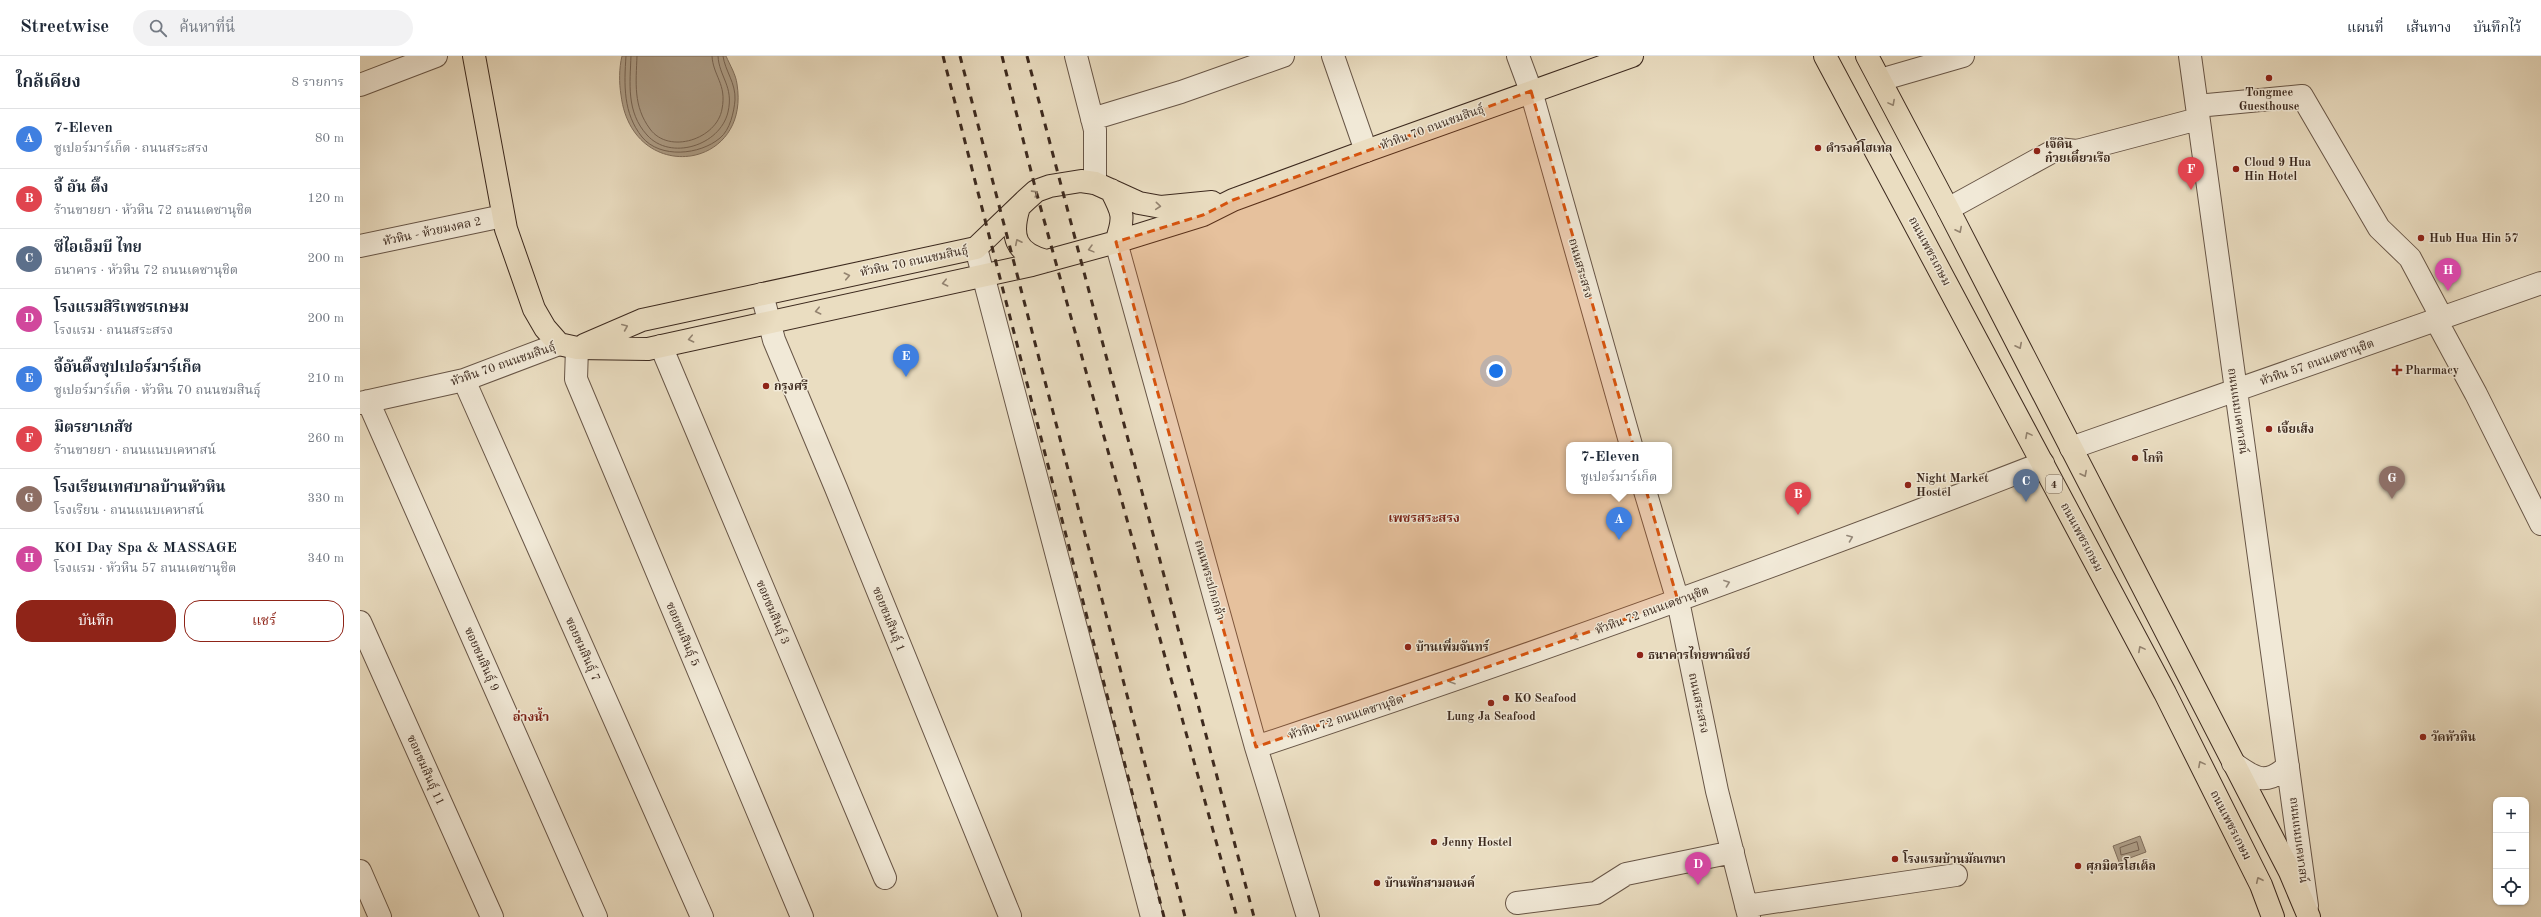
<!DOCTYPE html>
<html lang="th">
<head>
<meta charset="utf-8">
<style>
  :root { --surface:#fff; --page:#f2f2f3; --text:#1f2937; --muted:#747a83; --line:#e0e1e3; --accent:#8f2418 }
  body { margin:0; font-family:"Old Standard TT","Noto Serif Thai",serif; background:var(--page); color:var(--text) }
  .controls { position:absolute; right:12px; bottom:12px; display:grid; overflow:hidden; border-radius:8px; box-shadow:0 1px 3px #0004 }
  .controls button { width:36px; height:36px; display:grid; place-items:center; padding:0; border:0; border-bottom:1px solid var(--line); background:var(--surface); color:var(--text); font:20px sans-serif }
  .you { position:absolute; left:1136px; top:315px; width:14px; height:14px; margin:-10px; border:3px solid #fff; border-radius:50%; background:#1a73e8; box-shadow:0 0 0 6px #1a73e833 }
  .badge { display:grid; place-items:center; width:26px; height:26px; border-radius:50%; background:var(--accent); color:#fff; font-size:13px; font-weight:700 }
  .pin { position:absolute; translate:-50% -33px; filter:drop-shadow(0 1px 2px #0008) }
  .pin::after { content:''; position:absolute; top:21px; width:14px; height:12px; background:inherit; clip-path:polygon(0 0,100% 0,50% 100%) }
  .popup { position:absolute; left:1206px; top:386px; width:106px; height:52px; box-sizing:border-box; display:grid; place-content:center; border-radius:8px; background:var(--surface); filter:drop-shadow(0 1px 3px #0005); font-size:13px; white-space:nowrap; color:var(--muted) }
  .popup b { font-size:15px; color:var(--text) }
  .popup::after { content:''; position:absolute; left:50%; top:100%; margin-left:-8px; border:8px solid transparent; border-top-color:var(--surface) }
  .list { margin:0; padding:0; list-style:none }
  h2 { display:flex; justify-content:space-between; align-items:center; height:52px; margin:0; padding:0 16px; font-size:17px }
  h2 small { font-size:13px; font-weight:400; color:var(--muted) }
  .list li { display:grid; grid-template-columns:26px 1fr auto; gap:12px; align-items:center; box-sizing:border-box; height:60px; padding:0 16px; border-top:1px solid var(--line) }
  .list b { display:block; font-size:15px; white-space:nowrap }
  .list p { margin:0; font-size:13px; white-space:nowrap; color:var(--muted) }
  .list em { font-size:13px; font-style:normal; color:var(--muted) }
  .actions { display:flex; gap:8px; padding:12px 16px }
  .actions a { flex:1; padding:9px 0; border:1px solid var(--accent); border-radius:16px; text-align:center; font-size:14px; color:var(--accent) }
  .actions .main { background:var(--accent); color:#fff }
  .icon { flex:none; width:22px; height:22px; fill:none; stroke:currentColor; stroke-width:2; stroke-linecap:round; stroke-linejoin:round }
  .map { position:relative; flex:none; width:2181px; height:861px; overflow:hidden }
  header { display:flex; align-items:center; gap:24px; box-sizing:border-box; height:56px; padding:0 20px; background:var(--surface); border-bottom:1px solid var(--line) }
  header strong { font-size:19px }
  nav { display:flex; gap:22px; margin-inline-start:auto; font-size:14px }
  .search { width:280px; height:36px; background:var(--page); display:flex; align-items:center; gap:10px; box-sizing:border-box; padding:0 14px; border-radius:22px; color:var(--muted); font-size:15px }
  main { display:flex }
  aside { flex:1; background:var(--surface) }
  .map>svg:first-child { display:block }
  .water { fill:#afa08a; stroke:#81705f }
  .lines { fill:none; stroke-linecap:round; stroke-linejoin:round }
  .shore { stroke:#766454; stroke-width:1 }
  .minor-casing { stroke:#685647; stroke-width:24 }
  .major-casing { stroke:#3c291e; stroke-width:24 }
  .minor { stroke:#f1e9d7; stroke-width:22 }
  .major { stroke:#eaddc1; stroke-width:22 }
  .rail { stroke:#3c291e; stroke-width:3; stroke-dasharray:7 7; stroke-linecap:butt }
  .oneway { stroke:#938370 }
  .oneway2 { stroke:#96897a }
  .marked { fill:#d7540e; fill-opacity:0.2; stroke:#d7540e; stroke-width:3; stroke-dasharray:8 5; stroke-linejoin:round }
  .poi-dot { fill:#8f2418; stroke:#f1e9d7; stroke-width:1.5 }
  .labels { text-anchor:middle; stroke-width:3; stroke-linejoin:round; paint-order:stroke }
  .shield { fill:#f1e9d7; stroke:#726356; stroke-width:1 }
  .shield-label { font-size:11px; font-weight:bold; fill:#3c291e }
  .poi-label { font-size:12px; font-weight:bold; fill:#3c291e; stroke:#f1e9d7; text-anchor:start }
  .street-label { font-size:12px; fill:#3c291e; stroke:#f1e9d7 }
  .neighbourhood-label { font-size:13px; font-weight:bold; fill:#7a1f14; stroke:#f1e9d7 }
</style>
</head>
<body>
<header>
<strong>Streetwise</strong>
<div class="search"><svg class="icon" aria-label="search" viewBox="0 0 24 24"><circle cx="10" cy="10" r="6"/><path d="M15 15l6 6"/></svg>ค้นหาที่นี่</div>
<nav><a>แผนที่</a><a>เส้นทาง</a><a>บันทึกไว้</a></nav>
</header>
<main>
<aside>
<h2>ใกล้เคียง<small>8 รายการ</small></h2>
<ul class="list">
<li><span class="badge" style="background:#3f7fe0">A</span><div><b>7-Eleven</b><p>ซูเปอร์มาร์เก็ต · ถนนสระสรง</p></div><em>80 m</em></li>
<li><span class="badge" style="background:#e0444e">B</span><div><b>จี้ อัน ตึ๊ง</b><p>ร้านขายยา · หัวหิน 72 ถนนเดชานุชิต</p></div><em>120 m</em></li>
<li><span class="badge" style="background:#5c6f8a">C</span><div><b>ซีไอเอ็มบี ไทย</b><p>ธนาคาร · หัวหิน 72 ถนนเดชานุชิต</p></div><em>200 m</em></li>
<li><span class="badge" style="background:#d1479c">D</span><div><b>โรงแรมสิริเพชรเกษม</b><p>โรงแรม · ถนนสระสรง</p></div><em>200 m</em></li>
<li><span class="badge" style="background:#3f7fe0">E</span><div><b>จี้อันตึ๊งซุปเปอร์มาร์เก็ต</b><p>ซูเปอร์มาร์เก็ต · หัวหิน 70 ถนนชมสินธุ์</p></div><em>210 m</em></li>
<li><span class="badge" style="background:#e0444e">F</span><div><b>มิตรยาเภสัช</b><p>ร้านขายยา · ถนนแนบเคหาสน์</p></div><em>260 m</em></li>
<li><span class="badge" style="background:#8d6e63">G</span><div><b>โรงเรียนเทศบาลบ้านหัวหิน</b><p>โรงเรียน · ถนนแนบเคหาสน์</p></div><em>330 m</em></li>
<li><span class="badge" style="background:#d1479c">H</span><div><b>KOI Day Spa &amp; MASSAGE</b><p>โรงแรม · หัวหิน 57 ถนนเดชานุชิต</p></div><em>340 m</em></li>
</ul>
<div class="actions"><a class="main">บันทึก</a><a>แชร์</a></div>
</aside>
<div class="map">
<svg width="2181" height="861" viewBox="0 0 2181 861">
  <rect width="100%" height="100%" fill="#eaddc1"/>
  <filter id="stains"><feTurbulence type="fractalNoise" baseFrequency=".005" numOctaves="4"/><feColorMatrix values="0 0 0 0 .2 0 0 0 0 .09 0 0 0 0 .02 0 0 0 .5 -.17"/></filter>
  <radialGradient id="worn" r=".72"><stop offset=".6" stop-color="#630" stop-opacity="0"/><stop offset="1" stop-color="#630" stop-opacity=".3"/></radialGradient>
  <path class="water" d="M262,0H366C370,9 376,19 377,28C391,115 272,130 261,39C259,27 259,12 262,0Z
    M1780,780L1786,796L1759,806L1753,790Z"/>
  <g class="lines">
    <path class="shore" d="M266,0C264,29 263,57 282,81C300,103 340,99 360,82C370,74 374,56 375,44C376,27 365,15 363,0
      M271,0C270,27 266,56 287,79C310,105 360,90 368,56C374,30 359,21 358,0
      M277,0C276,27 273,50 290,73C309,99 357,83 362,53C367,28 353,20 352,0
      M1777,786L1779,794L1761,799L1760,792Z"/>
    <g class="minor-casing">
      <path id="minor" d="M716,0L735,74V127
        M973,0L1006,95
        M1158,0L1171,35L1271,389
        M1830,0L1947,850
        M1520,24L1603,0
        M0,29L76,0
        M1837,50L1942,40L2019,172L2050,202L2082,262
        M732,63L821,36L923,0
        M1588,153L1697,93L1717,95L1838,63
        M756,186L896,691L948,861
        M0,190L143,160
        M616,192L792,861
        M402,238L414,284L476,432L650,860
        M2076,264L2116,338L2181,468
        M301,290L525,822
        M217,292L216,323L442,861
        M104,324L342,861
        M8,345L236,861
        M0,347L104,324L199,288
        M1711,392L2181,227
        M1285,435L1318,545L1357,735L1389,861
        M0,566L132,861
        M896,691C1161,603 1423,508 1683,407
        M1873,707C1895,723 1906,730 1928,710
        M0,815L20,861
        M1157,847L1236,837L1266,818L1373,796
        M1386,850L1596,819"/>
    </g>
    <g class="major-casing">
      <path id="major" d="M114,0L146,173L174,253L185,272L199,288L217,292L288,293L672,209L756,186L843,159L873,144L1006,95L1272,0
        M1465,0L1805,637L1901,829L1913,861
        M1507,0L1588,153L1930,816L1949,861
        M751,134C763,157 765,161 756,186
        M659,151C650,180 655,197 686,205
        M224,289L282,264L616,192L666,144L676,135L690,130L721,125L735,127L779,147L801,151L852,146"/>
    </g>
    <use href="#minor" class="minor"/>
    <use href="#major" class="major"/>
    <path class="rail" d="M583,0L804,861
      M600,0L825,861
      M642,0L676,135L877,861
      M667,0L894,861"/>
  </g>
  <defs><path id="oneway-chevron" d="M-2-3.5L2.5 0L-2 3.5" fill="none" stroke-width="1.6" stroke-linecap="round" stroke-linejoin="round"/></defs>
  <g class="oneway">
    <use href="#oneway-chevron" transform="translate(1532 47) rotate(62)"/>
    <use href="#oneway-chevron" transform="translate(675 137) rotate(-32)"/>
    <use href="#oneway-chevron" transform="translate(798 150) rotate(5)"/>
    <use href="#oneway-chevron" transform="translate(1599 174) rotate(63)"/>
    <use href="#oneway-chevron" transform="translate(658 186) rotate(-116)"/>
    <use href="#oneway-chevron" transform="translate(731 193) rotate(165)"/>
    <use href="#oneway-chevron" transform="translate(487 220) rotate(-12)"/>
    <use href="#oneway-chevron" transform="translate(585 227) rotate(167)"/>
    <use href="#oneway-chevron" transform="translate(458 255) rotate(167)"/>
    <use href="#oneway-chevron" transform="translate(265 271) rotate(-23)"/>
    <use href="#oneway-chevron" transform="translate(331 283) rotate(168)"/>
    <use href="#oneway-chevron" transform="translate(1659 290) rotate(63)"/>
    <use href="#oneway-chevron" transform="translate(1668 379) rotate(-118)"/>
    <use href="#oneway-chevron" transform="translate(1724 418) rotate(63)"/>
    <use href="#oneway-chevron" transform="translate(1781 593) rotate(-118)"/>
    <use href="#oneway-chevron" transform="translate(1841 708) rotate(-118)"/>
    <use href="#oneway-chevron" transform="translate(1899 824) rotate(-115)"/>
  </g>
  <g class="oneway2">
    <use href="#oneway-chevron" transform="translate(1490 482) rotate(-21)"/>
    <use href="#oneway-chevron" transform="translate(1367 527) rotate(-20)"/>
    <use href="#oneway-chevron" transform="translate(1215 581) rotate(161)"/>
    <use href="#oneway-chevron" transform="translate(1092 625) rotate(161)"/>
  </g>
  <path class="marked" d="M1171,35L1318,545L896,691L756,186L843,159L873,144Z"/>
  <g class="poi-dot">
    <circle cx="1909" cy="22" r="4"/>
    <circle cx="1458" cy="92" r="4"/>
    <circle cx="1677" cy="95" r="4"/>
    <circle cx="1876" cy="113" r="4"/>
    <circle cx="2061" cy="182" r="4"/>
    <path d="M2035 308h4v4h4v4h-4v4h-4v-4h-4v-4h4z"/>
    <circle cx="406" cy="330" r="4"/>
    <circle cx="1909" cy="373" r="4"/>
    <circle cx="1775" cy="402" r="4"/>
    <circle cx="1548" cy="429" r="4"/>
    <circle cx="1048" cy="591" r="4"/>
    <circle cx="1280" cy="599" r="4"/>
    <circle cx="1146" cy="642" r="4"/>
    <circle cx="1131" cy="647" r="4"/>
    <circle cx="2063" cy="681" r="4"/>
    <circle cx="1074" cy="786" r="4"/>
    <circle cx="1535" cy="803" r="4"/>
    <circle cx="1718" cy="810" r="4"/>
    <circle cx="1017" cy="827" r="4"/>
  </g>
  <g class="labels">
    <rect class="shield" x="1686" y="419" width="16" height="18" rx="3"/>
    <g class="shield-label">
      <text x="1694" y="432">4</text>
    </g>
    <g class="poi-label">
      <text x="1909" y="40" text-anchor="middle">Tongmee<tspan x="1909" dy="14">Guesthouse</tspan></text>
      <text x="1685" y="92">เจ๊ดิน<tspan x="1685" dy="14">ก๋วยเตี๋ยวเรือ</tspan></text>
      <text x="1466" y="96">ดำรงค์โฮเทล</text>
      <text x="1884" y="110">Cloud 9 Hua<tspan x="1884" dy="14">Hin Hotel</tspan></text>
      <text x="2069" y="186">Hub Hua Hin 57</text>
      <text x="2045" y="318">Pharmacy</text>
      <text x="414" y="334">กรุงศรี</text>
      <text x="1917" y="377">เจี้ยเส็ง</text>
      <text x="1783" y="406">โกทิ</text>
      <text x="1556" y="426">Night Market<tspan x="1556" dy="14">Hostel</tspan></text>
      <text x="1056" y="595">บ้านเพิ่มจันทร์</text>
      <text x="1288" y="603">ธนาคารไทยพาณิชย์</text>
      <text x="1154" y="646">KO Seafood</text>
      <text x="1131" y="664" text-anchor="middle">Lung Ja Seafood</text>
      <text x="2071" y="685">วัดหัวหิน</text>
      <text x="1082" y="790">Jenny Hostel</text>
      <text x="1543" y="807">โรงแรมบ้านมัณฑนา</text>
      <text x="1726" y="814">ศุภมิตรโฮเต็ล</text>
      <text x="1025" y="831">บ้านพักสามอนงค์</text>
    </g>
    <g class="street-label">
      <text transform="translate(1072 71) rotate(-20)" y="4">หัวหิน 70 ถนนชมสินธุ์</text>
      <text transform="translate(72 175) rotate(-12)" y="4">หัวหิน - ห้วยมงคล 2</text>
      <text transform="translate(1570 195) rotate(62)" y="4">ถนนเพชรเกษม</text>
      <text transform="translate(554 205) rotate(-12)" y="4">หัวหิน 70 ถนนชมสินธุ์</text>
      <text transform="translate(1221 212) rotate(74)" y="4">ถนนสระสรง</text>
      <text transform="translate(1957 306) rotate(-19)" y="4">หัวหิน 57 ถนนเดชานุชิต</text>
      <text transform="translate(143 308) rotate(-19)" y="4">หัวหิน 70 ถนนชมสินธุ์</text>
      <text transform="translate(1878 355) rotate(82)" y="4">ถนนแนบเคหาสน์</text>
      <text transform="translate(1722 481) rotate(62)" y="4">ถนนเพชรเกษม</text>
      <text transform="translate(850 524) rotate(74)" y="4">ถนนพระปกเกล้า</text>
      <text transform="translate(1292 554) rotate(-20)" y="4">หัวหิน 72 ถนนเดชานุชิต</text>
      <text transform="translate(413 556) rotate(67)" y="4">ซอยชมสินธุ์ 3</text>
      <text transform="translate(529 563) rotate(68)" y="4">ซอยชมสินธุ์ 1</text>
      <text transform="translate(323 578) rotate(67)" y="4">ซอยชมสินธุ์ 5</text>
      <text transform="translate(223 593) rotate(66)" y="4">ซอยชมสินธุ์ 7</text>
      <text transform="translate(122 603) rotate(66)" y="4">ซอยชมสินธุ์ 9</text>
      <text transform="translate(1339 647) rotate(78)" y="4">ถนนสระสรง</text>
      <text transform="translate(986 661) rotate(-18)" y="4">หัวหิน 72 ถนนเดชานุชิต</text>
      <text transform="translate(66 714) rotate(66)" y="4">ซอยชมสินธุ์ 11</text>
      <text transform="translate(1871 769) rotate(63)" y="4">ถนนเพชรเกษม</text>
      <text transform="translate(1939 784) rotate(83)" y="4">ถนนแนบเคหาสน์</text>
    </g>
    <g class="neighbourhood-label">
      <text x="1064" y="466">เพชรสระสรง</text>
      <text x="171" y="665">อ่างน้ำ</text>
    </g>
  </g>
  <rect width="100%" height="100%" filter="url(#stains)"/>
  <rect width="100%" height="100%" fill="url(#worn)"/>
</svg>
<div class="controls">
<button>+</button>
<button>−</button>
<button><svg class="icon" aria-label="locate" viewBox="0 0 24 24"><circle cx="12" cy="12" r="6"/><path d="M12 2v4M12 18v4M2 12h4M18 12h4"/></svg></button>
</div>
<div class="you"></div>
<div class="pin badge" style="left:1259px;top:484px;background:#3f7fe0">A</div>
<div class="popup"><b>7-Eleven</b>ซูเปอร์มาร์เก็ต</div>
<div class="pin badge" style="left:1438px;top:459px;background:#e0444e">B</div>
<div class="pin badge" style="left:1666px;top:446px;background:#5c6f8a">C</div>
<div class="pin badge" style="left:1338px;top:829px;background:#d1479c">D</div>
<div class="pin badge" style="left:546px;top:321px;background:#3f7fe0">E</div>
<div class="pin badge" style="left:1831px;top:134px;background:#e0444e">F</div>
<div class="pin badge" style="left:2032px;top:443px;background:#8d6e63">G</div>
<div class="pin badge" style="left:2088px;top:235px;background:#d1479c">H</div>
</div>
</main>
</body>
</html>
